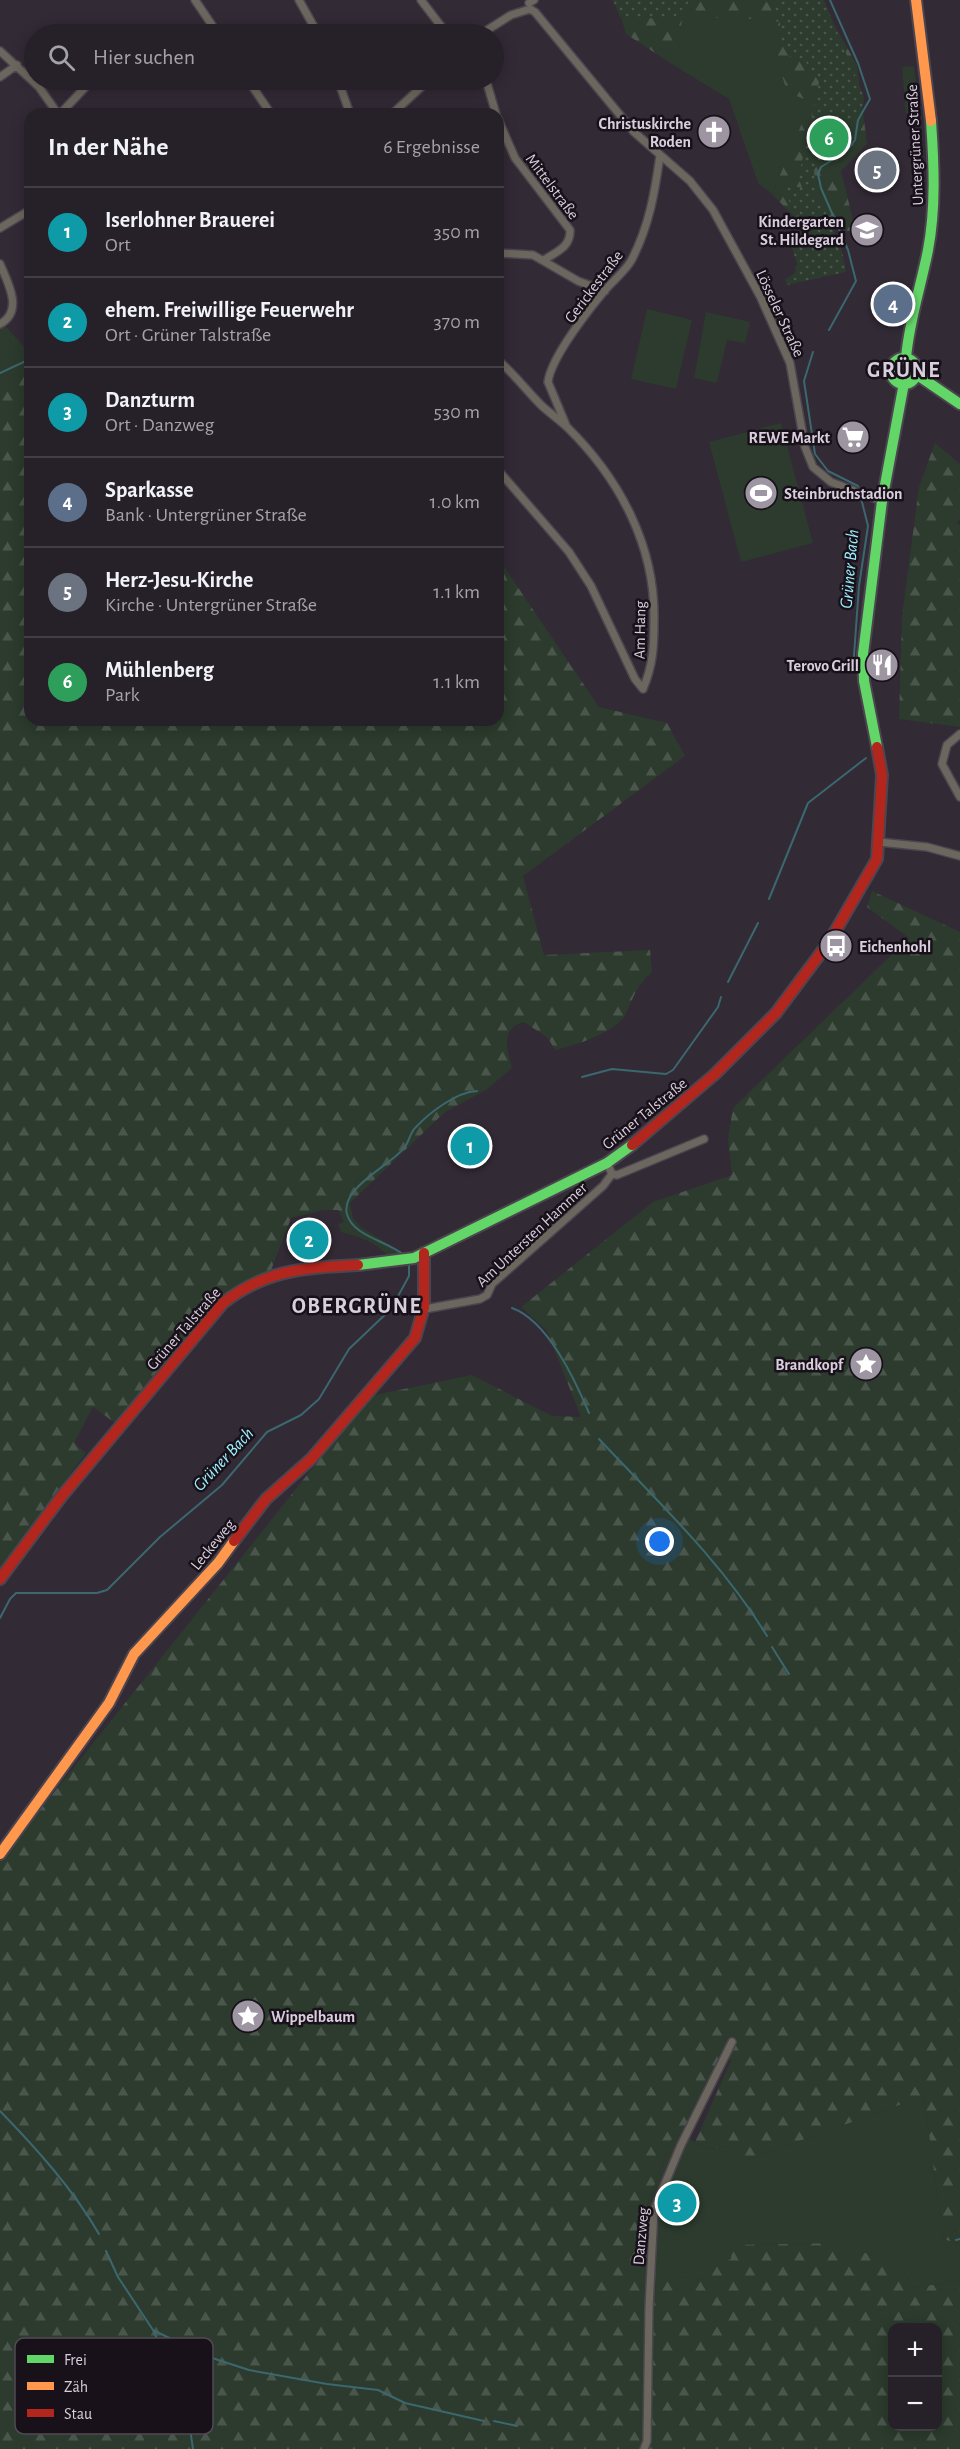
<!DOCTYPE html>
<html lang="de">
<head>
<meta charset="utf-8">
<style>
  :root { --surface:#262028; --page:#322d34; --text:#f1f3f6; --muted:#a4a3a8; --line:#423e45; --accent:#9e95a2 }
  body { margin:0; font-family:"Alegreya Sans",sans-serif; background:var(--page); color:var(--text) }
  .controls { position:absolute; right:18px; bottom:18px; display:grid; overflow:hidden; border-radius:12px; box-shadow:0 3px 15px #0003 }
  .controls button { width:54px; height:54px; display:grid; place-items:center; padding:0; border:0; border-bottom:2px solid var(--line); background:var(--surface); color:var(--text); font:30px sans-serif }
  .you { position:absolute; left:660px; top:1542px; width:21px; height:21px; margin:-15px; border:4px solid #fff; border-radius:50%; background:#1a73e8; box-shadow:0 0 0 9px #1a73e833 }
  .badge { display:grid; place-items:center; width:39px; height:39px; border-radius:50%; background:var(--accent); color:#fff; font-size:20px; font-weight:700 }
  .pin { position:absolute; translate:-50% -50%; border:3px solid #fff; box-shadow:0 2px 6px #0006 }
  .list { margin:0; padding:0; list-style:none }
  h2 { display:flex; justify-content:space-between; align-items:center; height:78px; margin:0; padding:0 24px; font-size:26px }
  h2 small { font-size:20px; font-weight:400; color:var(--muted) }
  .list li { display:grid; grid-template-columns:39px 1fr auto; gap:18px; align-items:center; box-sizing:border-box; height:90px; padding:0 24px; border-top:2px solid var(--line) }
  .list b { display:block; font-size:22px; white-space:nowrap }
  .list p { margin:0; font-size:20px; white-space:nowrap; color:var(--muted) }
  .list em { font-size:20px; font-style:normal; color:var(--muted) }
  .icon { flex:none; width:33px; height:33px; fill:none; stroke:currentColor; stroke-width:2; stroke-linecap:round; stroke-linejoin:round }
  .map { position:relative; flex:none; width:960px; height:2449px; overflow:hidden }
  .search { position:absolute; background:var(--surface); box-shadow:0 3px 15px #0003; left:24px; top:24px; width:480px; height:66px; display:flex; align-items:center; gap:15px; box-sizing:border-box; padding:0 21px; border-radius:33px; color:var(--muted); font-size:22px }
  .panel { position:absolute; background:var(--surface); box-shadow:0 3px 15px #0003; left:24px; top:108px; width:480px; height:618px; border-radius:18px }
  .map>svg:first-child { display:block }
  .grass { fill:#2c3b2d }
  .forest { fill:url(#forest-firs); fill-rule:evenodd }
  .park { fill:url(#park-dots) }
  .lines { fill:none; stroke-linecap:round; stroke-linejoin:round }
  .stream { stroke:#3b676e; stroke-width:2 }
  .street-casing { stroke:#4c454f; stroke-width:10 }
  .fast-casing { stroke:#4c454f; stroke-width:14 }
  .slow-casing { stroke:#4c454f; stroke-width:14 }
  .jam-casing { stroke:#4c454f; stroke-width:14 }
  .street { stroke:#6c675e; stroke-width:7 }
  .fast { stroke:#63d668; stroke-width:10 }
  .slow { stroke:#ff974d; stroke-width:10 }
  .jam { stroke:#b3261e; stroke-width:10 }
  .labels { text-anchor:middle; stroke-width:5; stroke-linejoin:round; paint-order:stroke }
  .poi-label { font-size:16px; font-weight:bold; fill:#d8cedc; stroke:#18111a; text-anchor:end }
  .street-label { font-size:16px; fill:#d8cedc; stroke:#18111a }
  .water-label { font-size:18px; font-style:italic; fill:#9bf0fd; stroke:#18111a }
  .district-label { font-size:22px; font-weight:bold; letter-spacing:1.5px; fill:#d8cedc; stroke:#18111a }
  .key { fill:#18111a; stroke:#524a54; stroke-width:1.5 }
  .key-label { font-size:16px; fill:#d8cedc }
</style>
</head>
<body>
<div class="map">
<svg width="960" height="2449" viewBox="0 0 960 2449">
  <defs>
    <pattern id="forest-firs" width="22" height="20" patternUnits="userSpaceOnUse" patternTransform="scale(1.5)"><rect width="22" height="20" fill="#2c3b2d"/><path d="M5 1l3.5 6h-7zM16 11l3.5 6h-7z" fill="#4a564b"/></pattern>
    <pattern id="park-dots" width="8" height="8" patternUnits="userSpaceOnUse" patternTransform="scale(1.5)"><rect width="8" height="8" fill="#2c3b2d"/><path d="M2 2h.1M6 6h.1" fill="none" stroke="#4a564b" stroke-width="1.8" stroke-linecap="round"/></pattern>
  </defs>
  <rect width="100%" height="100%" fill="#322a35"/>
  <path class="grass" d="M681,16L754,19L768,25L787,92L812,102L772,194L758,183L729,99L678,68Z
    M914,66L919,112L906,114L902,67Z
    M647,309L692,320L676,389L631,379Z
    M706,312L750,322L745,343L727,340L717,383L694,378Z
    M0,320L30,353V366L0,381Z
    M781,423L813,543L741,562L709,442Z
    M353,1218L361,1227L409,1257L391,1261C381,1243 359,1237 341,1232L338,1224Z
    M924,2096L943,2239L960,2244V2280L914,2288L898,2263L833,2243L733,2245L731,2259L707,2279L678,2277L647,2256L646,2208L674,2133L708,2149L728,2146L747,2160Z"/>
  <path class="forest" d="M616,0H820L857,65L867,144L841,171L856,232L801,224L772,194L811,102L787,92L767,25L753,19L682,17L678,68L626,34Z
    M30,366V720H498V558L599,707L667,723L685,756L523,876L544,955L650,950L652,972C635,988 635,995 625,1015C616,1032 574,1046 555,1050L548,1038L524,1022C500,1028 507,1050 512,1068L486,1090L445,1112L350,1203L353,1218L344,1222L338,1210H323L291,1218L270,1273L246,1282L118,1425L93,1407L74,1443L86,1453L0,1569V381Z
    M935,443L960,464V518L957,523L960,525V727L899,719L902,616L919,487Z
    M872,891L960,932V2244L943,2239L924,2096L747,2160L728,2146L708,2149L674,2133L646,2208L647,2256L678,2277L706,2279L711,2264L731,2259L732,2245L834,2243L898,2263L914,2288L960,2280V2449H0V1860L370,1396L472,1375L552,1416L581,1417L547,1331L521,1307L653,1202L732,1175L728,1138L733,1108L909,938L867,907ZM721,2053L731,2060L695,2142L682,2135ZM892,2328H938V2426H892Z"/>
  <path class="park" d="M613,0H691L673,19L620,17Z
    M775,0H824L864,97L863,106L852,120L848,143L839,152L819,162L814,170L816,191L841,247L846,272L787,285L785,279L794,274L797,264L791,245L806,225L790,206L786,184L802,188L799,175L819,82L804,59L790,57C780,46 781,36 780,22L774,21Z"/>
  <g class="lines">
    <path class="stream" d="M829,330L856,281L848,250L821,188L818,174L821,167L847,151L855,140L858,120L870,99L858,63L830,0
      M813,352L804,381L815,454L828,471L858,486L868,526L859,586L853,669
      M0,373L30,359
      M769,899L808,803L866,758
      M728,982L758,923
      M582,1077L612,1069L666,1074L673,1070L718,1007L721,997
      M405,1256C389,1241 353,1237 347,1214C340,1188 391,1165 404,1148C409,1142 410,1133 415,1128C429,1113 456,1092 477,1091
      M512,1308C548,1321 575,1380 589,1413
      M599,1439C658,1502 722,1562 767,1636
      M0,1618L10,1599L16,1593H97L107,1590L160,1537L222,1485L267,1432L301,1415L319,1399L349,1349L391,1309L409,1276V1263
      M772,1647L789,1674
      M0,2111C36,2148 73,2189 99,2234
      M956,2240L960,2239
      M106,2251L118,2277L153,2330L206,2356L249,2370L327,2384L378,2390L405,2403L484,2421
      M153,2330C172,2370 188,2405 193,2449
      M494,2421L517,2426"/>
    <g class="street-casing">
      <path id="street" d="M195,0L218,34
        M299,0L318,34
        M421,0L447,34
        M529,3L534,0
        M481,34L511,15L530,9L535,12L634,132L690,181L713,210L760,296L790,363L805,447L813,467L831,482L882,501
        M0,51L39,87L58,114
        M0,77L17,65
        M248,80L271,114
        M338,80L350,114
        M486,80L496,114
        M60,114L92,80
        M392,114L429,80
        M498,119L515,158L570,230C571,247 556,252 544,260
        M0,228L30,210
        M498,253L533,255L578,281L605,291
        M0,264C8,283 24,311 0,324
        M498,360C514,374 527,391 542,406C550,413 559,420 567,427C620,479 656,547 654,622C654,647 653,665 643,689L635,679L591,586L569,552L498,470
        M566,425L548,382C551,357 590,308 606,289C614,280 625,271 631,261C649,227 655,192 660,155
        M960,734L947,745L942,764L960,797
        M879,842L927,847L960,856
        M607,1163L612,1174L617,1175L704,1139
        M425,1309L480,1299L487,1295L492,1284L603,1186L612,1174
        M644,2449L647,2441L649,2307L654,2210L681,2145L732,2042"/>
    </g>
    <g class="fast-casing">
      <path id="fast" d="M906,358C909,321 921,286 928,250C936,208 934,164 931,121
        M891 371a13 13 0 1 1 26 0a13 13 0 1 1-26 0Z
        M916,374L960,404
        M877,747L864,681L863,654L882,501L904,383
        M358,1265L414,1258L607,1163L632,1145"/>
    </g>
    <g class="slow-casing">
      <path id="slow" d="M916,0L931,121
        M0,1854L109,1703L134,1654L218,1563L234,1541"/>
    </g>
    <g class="jam-casing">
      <path id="jam" d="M632,1145L715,1074L776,1013L829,942L877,859L882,775L877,747
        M234,1541L266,1499L311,1459L415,1338L424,1307V1253
        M0,1579L61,1497L223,1303C267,1269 304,1268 358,1265"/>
    </g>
    <use href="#street" class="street"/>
    <use href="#fast" class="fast"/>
    <use href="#slow" class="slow"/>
    <use href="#jam" class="jam"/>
  </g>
  <defs>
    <g id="church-disc" transform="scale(1.725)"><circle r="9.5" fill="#9e95a2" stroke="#18111a"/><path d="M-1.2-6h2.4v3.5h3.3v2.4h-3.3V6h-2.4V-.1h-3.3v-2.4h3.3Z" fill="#fff"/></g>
    <g id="school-disc" transform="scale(1.725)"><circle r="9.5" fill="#9e95a2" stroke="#18111a"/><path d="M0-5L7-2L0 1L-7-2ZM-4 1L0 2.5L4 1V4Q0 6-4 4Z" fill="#fff"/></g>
    <g id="supermarket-disc" transform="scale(1.725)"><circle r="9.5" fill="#9e95a2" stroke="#18111a"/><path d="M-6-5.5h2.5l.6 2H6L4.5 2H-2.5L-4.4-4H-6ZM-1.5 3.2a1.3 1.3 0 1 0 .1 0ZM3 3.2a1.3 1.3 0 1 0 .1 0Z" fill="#fff"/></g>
    <g id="stadium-disc" transform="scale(1.725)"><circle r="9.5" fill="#9e95a2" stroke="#18111a"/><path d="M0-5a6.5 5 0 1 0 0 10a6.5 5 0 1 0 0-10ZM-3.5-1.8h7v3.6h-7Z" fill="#fff"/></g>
    <g id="restaurant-disc" transform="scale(1.725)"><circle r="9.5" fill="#9e95a2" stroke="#18111a"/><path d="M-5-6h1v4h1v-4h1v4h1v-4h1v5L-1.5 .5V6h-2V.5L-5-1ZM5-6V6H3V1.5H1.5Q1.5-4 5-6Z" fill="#fff"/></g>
    <g id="bus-disc" transform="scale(1.725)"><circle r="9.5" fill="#9e95a2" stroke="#18111a"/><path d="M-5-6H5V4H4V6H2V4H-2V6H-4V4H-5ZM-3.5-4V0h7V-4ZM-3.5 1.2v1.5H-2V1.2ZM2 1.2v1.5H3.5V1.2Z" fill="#fff"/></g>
    <g id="sight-disc" transform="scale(1.725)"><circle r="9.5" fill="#9e95a2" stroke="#18111a"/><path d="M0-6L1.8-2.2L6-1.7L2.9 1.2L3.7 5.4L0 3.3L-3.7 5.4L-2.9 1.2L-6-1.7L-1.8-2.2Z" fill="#fff"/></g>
  </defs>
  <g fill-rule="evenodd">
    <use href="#church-disc" x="714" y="132"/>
    <use href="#school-disc" x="867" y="230"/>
    <use href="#supermarket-disc" x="853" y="437"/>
    <use href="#stadium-disc" x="761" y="493"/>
    <use href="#restaurant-disc" x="882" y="665"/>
    <use href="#bus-disc" x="836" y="946"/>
    <use href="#sight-disc" x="866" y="1364"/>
    <use href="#sight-disc" x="248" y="2016"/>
  </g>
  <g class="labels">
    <g class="poi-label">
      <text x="691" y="129">Christuskirche<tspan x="691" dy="18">Roden</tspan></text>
      <text x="844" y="227">Kindergarten<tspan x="844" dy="18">St. Hildegard</tspan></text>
      <text x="830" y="443">REWE Markt</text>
      <text x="784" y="499" text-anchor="start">Steinbruchstadion</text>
      <text x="859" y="671">Terovo Grill</text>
      <text x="859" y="952" text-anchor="start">Eichenhohl</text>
      <text x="843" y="1370">Brandkopf</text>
      <text x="271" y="2022" text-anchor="start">Wippelbaum</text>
    </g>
    <g class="street-label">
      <text transform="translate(914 145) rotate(-93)" y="6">Untergrüner Straße</text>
      <text transform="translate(553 186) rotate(53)" y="6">Mittelstraße</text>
      <text transform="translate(593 286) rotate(-53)" y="6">Gerickestraße</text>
      <text transform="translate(781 313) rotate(65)" y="6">Lösseler Straße</text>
      <text transform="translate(639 630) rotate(-89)" y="6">Am Hang</text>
      <text transform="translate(644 1113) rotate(-39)" y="6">Grüner Talstraße</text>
      <text transform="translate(531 1234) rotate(-43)" y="6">Am Untersten Hammer</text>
      <text transform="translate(183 1328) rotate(-49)" y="6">Grüner Talstraße</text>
      <text transform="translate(212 1544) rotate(-51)" y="6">Leckeweg</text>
      <text transform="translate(640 2236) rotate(-85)" y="6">Danzweg</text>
    </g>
    <g class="water-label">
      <text transform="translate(849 569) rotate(-85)" y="6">Grüner Bach</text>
      <text transform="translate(223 1459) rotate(-47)" y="6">Grüner Bach</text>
    </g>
    <g class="district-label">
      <text x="904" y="377">GRÜNE</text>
      <text x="357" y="1313">OBERGRÜNE</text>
    </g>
  </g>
  <rect x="15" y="2338" width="198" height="96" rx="9" class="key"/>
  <rect x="27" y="2355" width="27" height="8" fill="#63d668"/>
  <rect x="27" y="2382" width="27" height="8" fill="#ff974d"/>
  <rect x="27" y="2409" width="27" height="8" fill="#b3261e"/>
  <g class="key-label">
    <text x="64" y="2365">Frei</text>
    <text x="64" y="2392">Zäh</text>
    <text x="64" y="2419">Stau</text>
  </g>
</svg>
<div class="controls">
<button>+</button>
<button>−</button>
</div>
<div class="you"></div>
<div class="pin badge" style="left:470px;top:1146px;background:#0f9aa8">1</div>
<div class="pin badge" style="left:309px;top:1240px;background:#0f9aa8">2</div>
<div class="pin badge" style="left:677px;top:2203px;background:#0f9aa8">3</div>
<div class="pin badge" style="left:893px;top:304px;background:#5c6f8a">4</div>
<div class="pin badge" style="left:877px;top:170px;background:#6b7280">5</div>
<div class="pin badge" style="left:829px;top:138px;background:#2e9e5b">6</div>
<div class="search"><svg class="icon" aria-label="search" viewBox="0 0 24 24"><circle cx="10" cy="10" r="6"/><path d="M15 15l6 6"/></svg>Hier suchen</div>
<section class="panel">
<h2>In der Nähe<small>6 Ergebnisse</small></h2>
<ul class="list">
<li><span class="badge" style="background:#0f9aa8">1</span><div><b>Iserlohner Brauerei</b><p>Ort</p></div><em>350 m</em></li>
<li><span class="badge" style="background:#0f9aa8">2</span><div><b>ehem. Freiwillige Feuerwehr</b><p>Ort · Grüner Talstraße</p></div><em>370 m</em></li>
<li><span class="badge" style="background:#0f9aa8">3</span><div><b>Danzturm</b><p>Ort · Danzweg</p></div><em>530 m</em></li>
<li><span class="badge" style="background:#5c6f8a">4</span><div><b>Sparkasse</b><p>Bank · Untergrüner Straße</p></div><em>1.0 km</em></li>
<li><span class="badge" style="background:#6b7280">5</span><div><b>Herz-Jesu-Kirche</b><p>Kirche · Untergrüner Straße</p></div><em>1.1 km</em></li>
<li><span class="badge" style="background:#2e9e5b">6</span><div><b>Mühlenberg</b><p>Park</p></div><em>1.1 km</em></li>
</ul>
</section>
</div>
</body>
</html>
